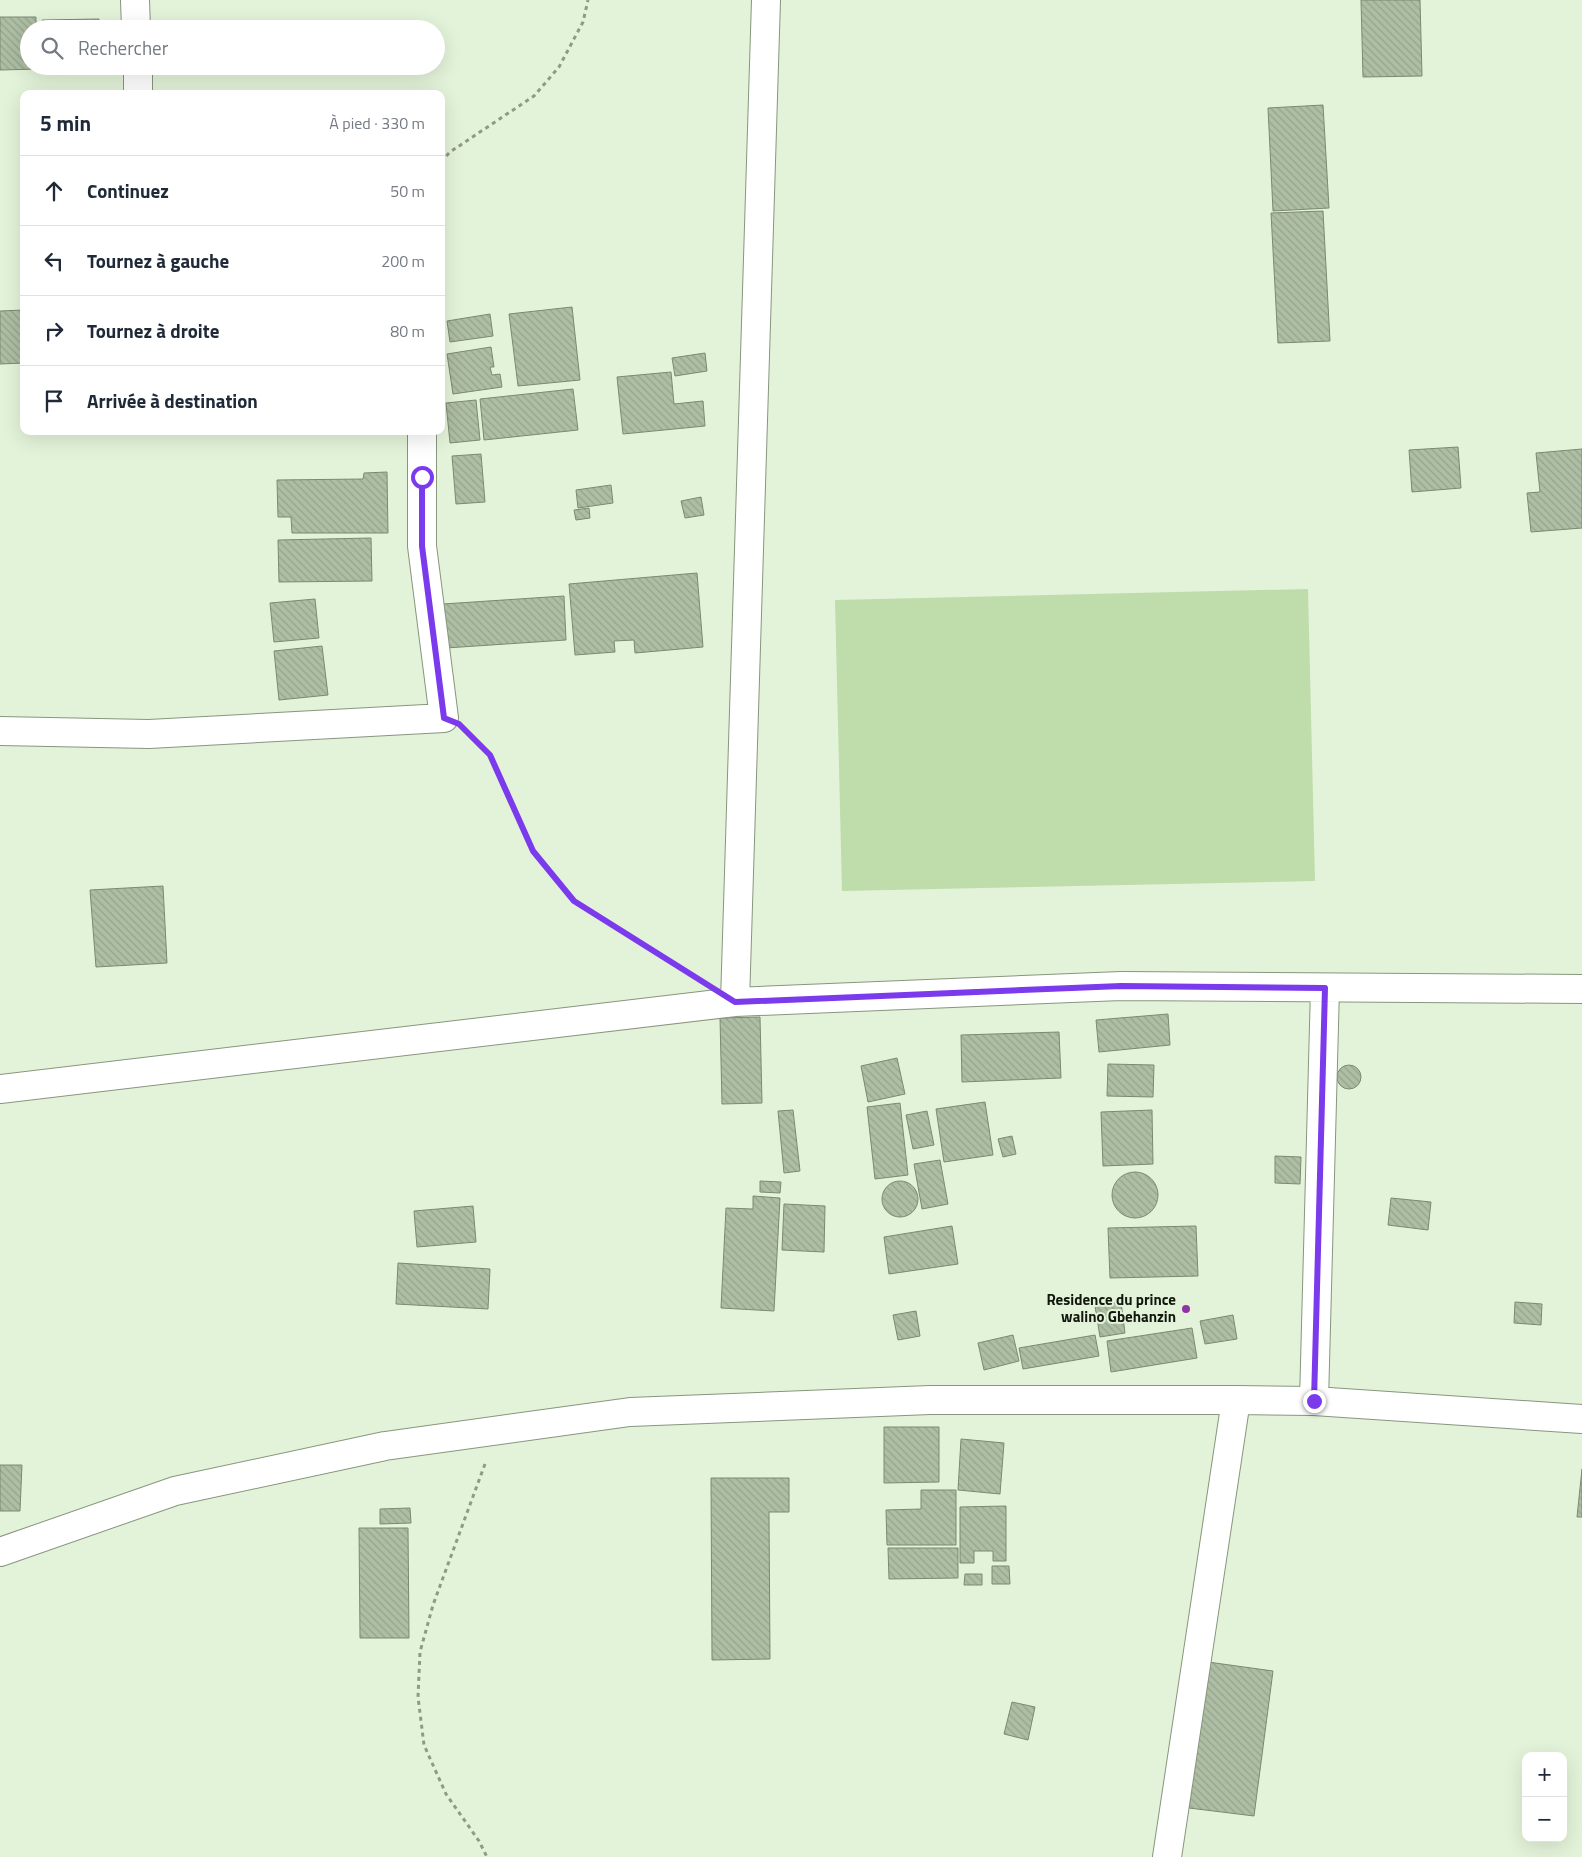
<!DOCTYPE html>
<html lang="fr">
<head>
<meta charset="utf-8">
<style>
  :root { --surface:#fff; --page:#f6f6f7; --text:#1f2937; --muted:#747a83; --line:#e0e1e3 }
  body { margin:0; font-family:"Titillium Web",sans-serif; background:var(--page); color:var(--text) }
  .controls { position:absolute; right:15px; bottom:15px; display:grid; overflow:hidden; border-radius:10px; box-shadow:0 5px 20px #0002 }
  .controls button { width:45px; height:45px; display:grid; place-items:center; padding:0; border:0; border-bottom:1px solid var(--line); background:var(--surface); color:var(--text); font:25px sans-serif }
  .stop { position:absolute; width:15px; height:15px; margin:-11px; border:4px solid #7c3aed; border-radius:50%; background:#fff }
  .stop.end { background:#7c3aed; border-color:#fff; box-shadow:0 1px 5px #0008 }
  .list { margin:0; padding:0; list-style:none }
  h2 { display:flex; justify-content:space-between; align-items:center; height:65px; margin:0; padding:0 20px; font-size:21px }
  h2 small { font-size:16px; font-weight:400; color:var(--muted) }
  .list li { display:grid; grid-template-columns:32px 1fr auto; gap:15px; align-items:center; box-sizing:border-box; height:70px; padding:0 20px; border-top:1px solid var(--line) }
  .list b { display:block; font-size:19px; white-space:nowrap }
  .list em { font-size:16px; font-style:normal; color:var(--muted) }
  .icon { flex:none; width:28px; height:28px; fill:none; stroke:currentColor; stroke-width:2; stroke-linecap:round; stroke-linejoin:round }
  .map { position:relative; flex:none; width:1582px; height:1857px; overflow:hidden }
  .search { position:absolute; background:var(--surface); box-shadow:0 5px 20px #0002; left:20px; top:20px; width:425px; height:55px; display:flex; align-items:center; gap:12px; box-sizing:border-box; padding:0 18px; border-radius:28px; color:var(--muted); font-size:19px }
  .panel { position:absolute; background:var(--surface); box-shadow:0 5px 20px #0002; left:20px; top:90px; width:425px; height:345px; border-radius:10px }
  .map>svg:first-child { display:block }
  .grass { fill:#bfdcab }
  .building { fill:url(#building-back-hatch); stroke:#7b8971 }
  .lines { fill:none; stroke-linecap:round; stroke-linejoin:round }
  .minor-casing { stroke:#87967d; stroke-width:30 }
  .path { stroke:#8e9a87; stroke-width:3; stroke-dasharray:4 4; stroke-linecap:butt }
  .minor { stroke:#fff; stroke-width:28 }
  .route { stroke:#7c3aed; stroke-width:6 }
  .poi-dot { fill:#8f35a1; stroke:#e3f3d9; stroke-width:2 }
  .labels { text-anchor:middle; stroke-width:4; stroke-linejoin:round; paint-order:stroke }
  .poi-label { font-size:15px; font-weight:bold; fill:#11170e; stroke:#e3f3d9; text-anchor:end }
</style>
</head>
<body>
<div class="map">
<svg width="1582" height="1857" viewBox="0 0 1582 1857">
  <defs>
    <pattern id="building-back-hatch" width="6" height="6" patternUnits="userSpaceOnUse" patternTransform="scale(1.25)"><rect width="6" height="6" fill="#aebea4"/><path d="M-1 5l2 2M0 0l6 6M5-1l2 2" fill="none" stroke="#95a38c"/></pattern>
  </defs>
  <rect width="100%" height="100%" fill="#e3f3d9"/>
  <path class="grass" d="M1308,589L1315,881L842,891L835,600Z"/>
  <path class="building" d="M1361,0H1420L1422,76L1363,77Z
    M0,17H36V29H29V66H37L38,69L0,70Z
    M99,19L100,29H43L42,20Z
    M44,66H101V70L44,72Z
    M1323,105L1329,208L1273,211L1268,108Z
    M1323,211L1330,341L1278,343L1271,213Z
    M572,307L580,380L518,386L509,314Z
    M24,310V363L0,364V311Z
    M490,314L493,336L450,342L447,321Z
    M491,347L494,367H490L492,375L500,374L502,387L453,394L447,354Z
    M705,353L707,371L675,376L672,358Z
    M671,372L674,404L703,401L705,426L623,434L617,377Z
    M573,389L578,430L484,440L480,399Z
    M476,400L480,440L450,443L446,403Z
    M1458,447L1461,488L1412,492L1409,450Z
    M1582,449V528L1531,532L1527,493L1540,492L1536,453Z
    M481,454L485,502L456,504L452,456Z
    M387,472L388,533H292L291,517H278L277,480L363,479L364,473Z
    M611,485L613,503L578,508L576,490Z
    M701,497L704,515L685,518L681,501Z
    M589,508L590,518L576,520L574,510Z
    M371,538L372,581L279,582L278,540Z
    M697,573L703,647L635,653L634,640L614,641L615,652L575,655L569,584Z
    M564,596L566,640L446,648L443,604Z
    M315,599L319,638L274,642L270,603Z
    M322,646L328,695L279,700L274,651Z
    M163,886L167,963L96,967L90,890Z
    M1168,1014L1170,1045L1099,1052L1096,1020Z
    M760,1017L762,1103L722,1104L720,1018Z
    M1059,1032L1061,1078L962,1082L961,1035Z
    M897,1058L905,1094L868,1102L861,1066Z
    M1108,1064L1154,1065L1153,1097L1107,1096Z
    M1337 1077a12 12 0 1 1 24 0a12 12 0 1 1-24 0Z
    M985,1102L993,1155L944,1162L936,1109Z
    M900,1103L908,1175L875,1179L867,1107Z
    M793,1110L800,1171L784,1173L778,1111Z
    M1152,1110L1153,1164L1103,1166L1101,1112Z
    M927,1111L934,1145L913,1149L906,1115Z
    M1012,1136L1016,1154L1003,1157L998,1139Z
    M1275,1156L1301,1157L1300,1184L1275,1183Z
    M940,1160L948,1204L922,1209L914,1164Z
    M1112 1195a23 23 0 1 1 46 0a23 23 0 1 1-46 0Z
    M882 1199a18 18 0 1 1 36 0a18 18 0 1 1-36 0Z
    M760,1181L781,1182L780,1193L760,1192Z
    M753,1196L780,1198L774,1311L721,1308L726,1208L753,1209Z
    M1391,1198L1431,1202L1428,1230L1388,1225Z
    M784,1204L825,1206L824,1252L782,1250Z
    M473,1206L476,1242L417,1247L414,1211Z
    M952,1226L958,1264L889,1274L884,1237Z
    M1196,1226L1198,1276L1110,1278L1108,1228Z
    M398,1263L490,1269L488,1309L396,1304Z
    M1121,1302L1125,1333L1100,1337L1095,1306Z
    M1515,1302L1542,1304L1541,1325L1514,1323Z
    M916,1311L920,1336L898,1340L893,1315Z
    M1233,1315L1237,1339L1205,1344L1200,1321Z
    M1192,1328L1197,1358L1111,1372L1107,1341Z
    M1013,1335L1019,1361L984,1370L978,1343Z
    M1095,1335L1099,1356L1023,1369L1019,1348Z
    M884,1427H939V1482L884,1483Z
    M961,1439L1004,1443L1000,1494L958,1490Z
    M0,1465H22L20,1511H0Z
    M1582,1469V1517H1577Z
    M711,1478H789V1512H769L770,1659L712,1660Z
    M921,1490H956V1545H887L886,1510L921,1509Z
    M1006,1506V1561H993V1551H974V1563H960V1507Z
    M410,1508L411,1523L380,1524V1509Z
    M359,1528H408L409,1638H360Z
    M888,1548H958V1578L889,1579Z
    M992,1566H1009L1010,1584H992Z
    M965,1574H982V1585H964Z
    M1208,1662L1273,1671L1254,1816L1189,1808Z
    M1012,1702L1035,1707L1028,1740L1004,1734Z"/>
  <g class="lines">
    <g class="minor-casing">
      <path id="minor" d="M135,0L136,29
        M138,66V94
        M0,731L149,734L444,718L422,546V431
        M735,1002L766,0
        M0,1089L735,1002L1121,986L1582,989
        M1314,1401L1325,988
        M0,1552L175,1491L385,1446L630,1412L930,1400H1236L1314,1401L1582,1419
        M1167,1857L1236,1400"/>
    </g>
    <path class="path" d="M441,162L450,152L534,96L559,67L583,22L588,0
      M469,735L490,755L533,851L574,901L693,975
      M485,1464L433,1605L420,1652L418,1697L424,1745L446,1794L479,1841L487,1857"/>
    <use href="#minor" class="minor"/>
  </g>
  <g class="lines">
    <path class="route" d="M422,477V546L444,718L459,724L490,755L533,851L574,901L735,1002L1121,986L1325,988L1314,1401"/>
  </g>
  <circle class="poi-dot" cx="1186" cy="1309" r="5"/>
  <g class="labels">
    <g class="poi-label">
      <text x="1176" y="1305">Residence du prince<tspan x="1176" dy="17">walino Gbehanzin</tspan></text>
    </g>
  </g>
</svg>
<div class="controls">
<button>+</button>
<button>−</button>
</div>
<div class="stop" style="left:422px;top:477px"></div>
<div class="stop end" style="left:1314px;top:1401px"></div>
<div class="search"><svg class="icon" aria-label="search" viewBox="0 0 24 24"><circle cx="10" cy="10" r="6"/><path d="M15 15l6 6"/></svg>Rechercher</div>
<section class="panel">
<h2>5 min<small>À pied · 330 m</small></h2>
<ul class="list">
<li><svg class="icon" aria-label="ahead" viewBox="0 0 24 24"><path d="M12 20V5M6 11l6-6 6 6"/></svg><div><b>Continuez</b></div><em>50 m</em></li>
<li><svg class="icon" aria-label="left" viewBox="0 0 24 24"><path d="M17 20v-9H6M10 6l-5 5 5 5"/></svg><div><b>Tournez à gauche</b></div><em>200 m</em></li>
<li><svg class="icon" aria-label="right" viewBox="0 0 24 24"><path d="M7 20v-9h11M14 6l5 5-5 5"/></svg><div><b>Tournez à droite</b></div><em>80 m</em></li>
<li><svg class="icon" aria-label="arrive" viewBox="0 0 24 24"><path d="M6 21V4h12l-3 4 3 4H6"/></svg><div><b>Arrivée à destination</b></div></li>
</ul>
</section>
</div>
</body>
</html>
